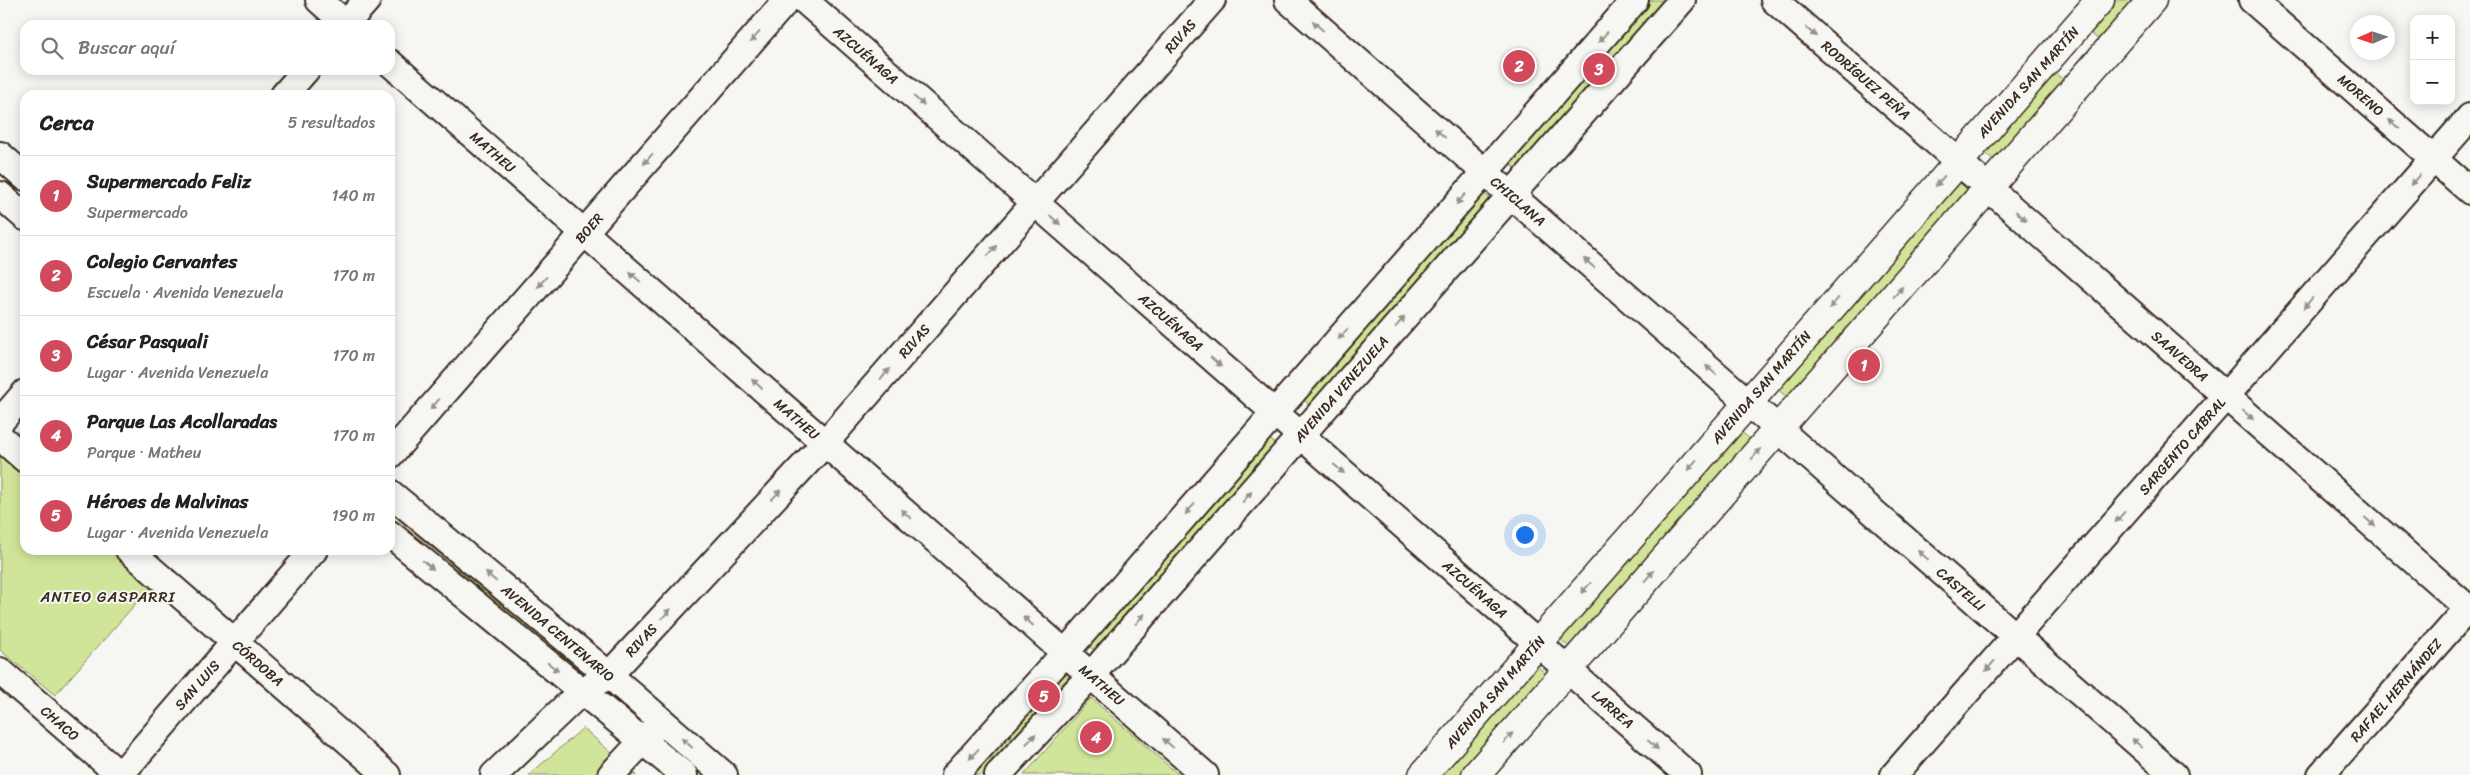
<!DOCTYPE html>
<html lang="es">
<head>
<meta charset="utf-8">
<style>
  :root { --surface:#fff; --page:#f2f2f2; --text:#222; --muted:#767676; --line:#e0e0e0; --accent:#d1495b }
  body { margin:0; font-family:Sriracha,sans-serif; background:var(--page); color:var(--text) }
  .controls { position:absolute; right:15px; top:15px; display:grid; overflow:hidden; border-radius:10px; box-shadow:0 2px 12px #0003 }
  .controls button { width:45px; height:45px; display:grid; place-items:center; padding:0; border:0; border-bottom:1px solid var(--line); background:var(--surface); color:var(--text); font:25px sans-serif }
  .compass { position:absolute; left:2350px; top:15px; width:45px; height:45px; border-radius:50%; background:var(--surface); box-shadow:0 2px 12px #0003; rotate:267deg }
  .you { position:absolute; left:1524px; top:534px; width:18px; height:18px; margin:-12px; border:4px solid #fff; border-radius:50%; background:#1a73e8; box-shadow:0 0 0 8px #1a73e833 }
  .badge { display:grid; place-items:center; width:32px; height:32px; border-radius:50%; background:var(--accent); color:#fff; font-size:16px; font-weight:700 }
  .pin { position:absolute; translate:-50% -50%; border:2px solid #fff; box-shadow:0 1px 5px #0006 }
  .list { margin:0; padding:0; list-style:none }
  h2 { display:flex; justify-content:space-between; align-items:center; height:65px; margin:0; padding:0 20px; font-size:21px }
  h2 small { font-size:16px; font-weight:400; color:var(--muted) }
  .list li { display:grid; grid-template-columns:32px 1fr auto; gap:15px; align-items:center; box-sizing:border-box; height:80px; padding:0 20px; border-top:1px solid var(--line) }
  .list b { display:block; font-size:19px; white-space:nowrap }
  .list p { margin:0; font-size:16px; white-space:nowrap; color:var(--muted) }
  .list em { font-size:16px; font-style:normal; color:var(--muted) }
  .icon { flex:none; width:28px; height:28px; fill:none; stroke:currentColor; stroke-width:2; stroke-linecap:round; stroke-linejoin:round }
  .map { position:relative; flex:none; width:2470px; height:775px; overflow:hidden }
  .search { position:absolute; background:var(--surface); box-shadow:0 2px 12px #0003; left:20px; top:20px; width:375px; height:55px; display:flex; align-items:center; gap:12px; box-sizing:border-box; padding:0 18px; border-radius:15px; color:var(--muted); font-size:19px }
  .panel { position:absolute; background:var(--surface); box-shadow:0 2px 12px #0003; left:20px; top:90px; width:375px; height:465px; border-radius:15px }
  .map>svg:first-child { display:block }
  .green { fill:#d0e59a; stroke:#86885c }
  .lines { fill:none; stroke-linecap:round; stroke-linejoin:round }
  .minor-casing { stroke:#3b2a1e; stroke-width:30 }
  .major-casing { stroke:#3b2a1e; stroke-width:31 }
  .minor { stroke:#f6f6f2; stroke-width:26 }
  .major { stroke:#f6f6f2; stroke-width:28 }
  .oneway { fill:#989088 }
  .labels { text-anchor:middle; stroke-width:4; stroke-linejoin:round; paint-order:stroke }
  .street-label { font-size:14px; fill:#3b2a1e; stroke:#f6f6f2 }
  .neighbourhood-label { font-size:15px; letter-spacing:1px; fill:#3b2a1e; stroke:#f6f6f2 }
</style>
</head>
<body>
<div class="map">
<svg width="2470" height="775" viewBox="0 0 2470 775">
  <rect width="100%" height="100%" fill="#f6f6f2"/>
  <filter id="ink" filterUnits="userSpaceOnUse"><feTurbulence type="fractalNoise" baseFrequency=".02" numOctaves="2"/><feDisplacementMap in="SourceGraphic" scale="10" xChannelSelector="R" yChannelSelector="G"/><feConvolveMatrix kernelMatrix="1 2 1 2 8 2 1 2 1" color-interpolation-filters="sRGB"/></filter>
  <g filter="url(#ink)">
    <path class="green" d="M1647,0H1669L1520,172L1507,161Z
      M2115,0H2137L2101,42L2088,31Z
      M2053,71L2066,82L1996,162L1983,151Z
      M1955,179L1968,190L1788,398L1775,387Z
      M1479,189L1492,200L1313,408L1300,397Z
      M1738,429L1751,440L1571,649L1558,637Z
      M1265,435L1278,446L1098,654L1086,643Z
      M0,450L25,472V550H114L153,584L55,695L0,650Z
      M390,505L571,658L567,663L390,512Z
      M1535,664L1547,675L1461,775H1439Z
      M1057,666L1069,677L985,775H962Z
      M1091,698L1179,775H1024Z
      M583,728L637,775H529Z"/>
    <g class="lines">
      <g class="minor-casing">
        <path id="minor" d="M319,0L347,25
          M804,0L1688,775
          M1288,0L2174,775
          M1774,0L2470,610
          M2252,0L2470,191
          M345,25L367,0
          M390,63L1205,775
          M284,95L306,70
          M0,155L25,177
          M0,195L25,217
          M0,422L25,393
          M0,437L25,459
          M390,455L787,0
          M390,493L609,675L724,775
          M390,534L684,775
          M129,550L387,775
          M0,671L120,775
          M120,775L314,550
          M494,775L582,691L609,675L825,443L1212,0
          M611,775L655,728
          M955,775L1065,653L1635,0
          M998,775L1091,675L1682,0
          M1894,775L2470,117
          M2321,775L2470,606"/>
      </g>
      <g class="major-casing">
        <path id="major" d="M1423,775L2100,0
          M1476,775L2152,0"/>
      </g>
      <use href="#minor" class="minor"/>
      <use href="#major" class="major"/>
    </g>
    <defs><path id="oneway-solid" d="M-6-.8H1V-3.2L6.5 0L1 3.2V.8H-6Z" transform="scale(1.25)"/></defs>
    <g class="oneway">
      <use href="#oneway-solid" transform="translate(1318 26) rotate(-139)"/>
      <use href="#oneway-solid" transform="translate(1811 32) rotate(41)"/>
      <use href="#oneway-solid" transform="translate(755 37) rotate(131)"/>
      <use href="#oneway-solid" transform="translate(1603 37) rotate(131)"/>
      <use href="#oneway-solid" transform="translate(919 101) rotate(41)"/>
      <use href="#oneway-solid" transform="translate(2394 124) rotate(-139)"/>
      <use href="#oneway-solid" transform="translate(1440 133) rotate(-139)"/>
      <use href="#oneway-solid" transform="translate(648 159) rotate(131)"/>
      <use href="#oneway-solid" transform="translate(2415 180) rotate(131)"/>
      <use href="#oneway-solid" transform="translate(1940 181) rotate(131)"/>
      <use href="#oneway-solid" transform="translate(1461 199) rotate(131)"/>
      <use href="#oneway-solid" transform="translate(2021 216) rotate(41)"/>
      <use href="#oneway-solid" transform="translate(1055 220) rotate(41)"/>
      <use href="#oneway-solid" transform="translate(992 251) rotate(-49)"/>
      <use href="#oneway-solid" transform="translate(1589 263) rotate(-139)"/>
      <use href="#oneway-solid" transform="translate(635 277) rotate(-139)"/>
      <use href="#oneway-solid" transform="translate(542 282) rotate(131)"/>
      <use href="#oneway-solid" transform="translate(1898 292) rotate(-49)"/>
      <use href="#oneway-solid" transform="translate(1834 303) rotate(131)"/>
      <use href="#oneway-solid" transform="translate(2308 303) rotate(131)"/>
      <use href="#oneway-solid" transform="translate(1400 322) rotate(-49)"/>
      <use href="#oneway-solid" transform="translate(1343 334) rotate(131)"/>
      <use href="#oneway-solid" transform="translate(1216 362) rotate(41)"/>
      <use href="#oneway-solid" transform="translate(1711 370) rotate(-139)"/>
      <use href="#oneway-solid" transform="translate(885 374) rotate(-49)"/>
      <use href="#oneway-solid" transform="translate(757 384) rotate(-139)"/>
      <use href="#oneway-solid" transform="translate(435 404) rotate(131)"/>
      <use href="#oneway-solid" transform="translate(2248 415) rotate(41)"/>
      <use href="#oneway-solid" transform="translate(1756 454) rotate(-49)"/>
      <use href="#oneway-solid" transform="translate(1692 465) rotate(131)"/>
      <use href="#oneway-solid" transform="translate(1339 469) rotate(41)"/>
      <use href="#oneway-solid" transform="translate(776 495) rotate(-47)"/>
      <use href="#oneway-solid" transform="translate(1247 497) rotate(-49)"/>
      <use href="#oneway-solid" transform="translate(1190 509) rotate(131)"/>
      <use href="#oneway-solid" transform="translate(906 514) rotate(-139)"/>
      <use href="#oneway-solid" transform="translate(2120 517) rotate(131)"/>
      <use href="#oneway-solid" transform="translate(2370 522) rotate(41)"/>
      <use href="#oneway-solid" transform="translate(1923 555) rotate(-139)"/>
      <use href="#oneway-solid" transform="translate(428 565) rotate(39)"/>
      <use href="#oneway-solid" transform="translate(1649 576) rotate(-49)"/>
      <use href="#oneway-solid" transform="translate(491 577) rotate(-140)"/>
      <use href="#oneway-solid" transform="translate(1586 588) rotate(131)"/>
      <use href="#oneway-solid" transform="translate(666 614) rotate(-47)"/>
      <use href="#oneway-solid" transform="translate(1140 619) rotate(-49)"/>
      <use href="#oneway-solid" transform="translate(1028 621) rotate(-139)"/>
      <use href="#oneway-solid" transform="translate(1990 666) rotate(131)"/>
      <use href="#oneway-solid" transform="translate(553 667) rotate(39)"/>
      <use href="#oneway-solid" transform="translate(1508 738) rotate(-49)"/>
      <use href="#oneway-solid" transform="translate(1031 739) rotate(-47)"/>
      <use href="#oneway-solid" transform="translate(687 743) rotate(-139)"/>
      <use href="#oneway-solid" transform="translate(1168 743) rotate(-139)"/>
      <use href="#oneway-solid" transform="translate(2137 743) rotate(-139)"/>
      <use href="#oneway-solid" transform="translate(1653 745) rotate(41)"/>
      <use href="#oneway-solid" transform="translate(974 754) rotate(132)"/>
    </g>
  </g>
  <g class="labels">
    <g class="street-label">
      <text transform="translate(1180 36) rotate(-49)" y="5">RIVAS</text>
      <text transform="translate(866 55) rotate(41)" y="5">AZCUÉNAGA</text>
      <text transform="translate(1866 80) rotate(41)" y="5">RODRÍGUEZ PEÑA</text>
      <text transform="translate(2028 82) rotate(-48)" y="5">AVENIDA SAN MARTÍN</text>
      <text transform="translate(2361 95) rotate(41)" y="5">MORENO</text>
      <text transform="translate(493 152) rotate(41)" y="5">MATHEU</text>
      <text transform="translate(1518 201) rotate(41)" y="5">CHICLANA</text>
      <text transform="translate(589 228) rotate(-49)" y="5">BOER</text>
      <text transform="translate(1171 322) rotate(41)" y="5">AZCUÉNAGA</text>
      <text transform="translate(914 341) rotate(-49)" y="5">RIVAS</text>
      <text transform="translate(2180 356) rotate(41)" y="5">SAAVEDRA</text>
      <text transform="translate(1761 387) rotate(-49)" y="5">AVENIDA SAN MARTÍN</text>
      <text transform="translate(1341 389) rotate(-49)" y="5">AVENIDA VENEZUELA</text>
      <text transform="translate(797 419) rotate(41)" y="5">MATHEU</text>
      <text transform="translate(2182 446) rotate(-49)" y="5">SARGENTO CABRAL</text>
      <text transform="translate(1475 589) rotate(41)" y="5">AZCUÉNAGA</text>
      <text transform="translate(1961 589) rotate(41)" y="5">CASTELLI</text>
      <text transform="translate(558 633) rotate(40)" y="5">AVENIDA CENTENARIO</text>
      <text transform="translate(641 640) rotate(-47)" y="5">RIVAS</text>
      <text transform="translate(258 663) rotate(41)" y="5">CÓRDOBA</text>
      <text transform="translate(197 685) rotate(-49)" y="5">SAN LUIS</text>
      <text transform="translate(1102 685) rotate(41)" y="5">MATHEU</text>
      <text transform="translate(2396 690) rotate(-49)" y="5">RAFAEL HERNÁNDEZ</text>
      <text transform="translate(1495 692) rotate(-49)" y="5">AVENIDA SAN MARTÍN</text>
      <text transform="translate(1613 709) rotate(41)" y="5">LARREA</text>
      <text transform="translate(60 723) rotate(41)" y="5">CHACO</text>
    </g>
    <g class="neighbourhood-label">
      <text x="108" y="602">ANTEO GASPARRI</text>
    </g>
  </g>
</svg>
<div class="controls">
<button>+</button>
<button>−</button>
</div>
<svg class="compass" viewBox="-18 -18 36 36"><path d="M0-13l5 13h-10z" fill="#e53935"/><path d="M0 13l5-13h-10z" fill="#767676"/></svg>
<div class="you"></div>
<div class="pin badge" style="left:1864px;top:365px">1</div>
<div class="pin badge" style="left:1519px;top:66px">2</div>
<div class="pin badge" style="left:1599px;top:69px">3</div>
<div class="pin badge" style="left:1096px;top:737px">4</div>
<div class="pin badge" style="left:1044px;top:696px">5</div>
<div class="search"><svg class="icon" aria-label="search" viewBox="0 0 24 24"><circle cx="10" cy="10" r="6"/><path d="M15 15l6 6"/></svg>Buscar aquí</div>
<section class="panel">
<h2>Cerca<small>5 resultados</small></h2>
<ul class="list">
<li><span class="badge">1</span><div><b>Supermercado Feliz</b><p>Supermercado</p></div><em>140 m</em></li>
<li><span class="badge">2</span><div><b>Colegio Cervantes</b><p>Escuela · Avenida Venezuela</p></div><em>170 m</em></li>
<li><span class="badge">3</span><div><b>César Pasquali</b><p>Lugar · Avenida Venezuela</p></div><em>170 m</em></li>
<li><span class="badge">4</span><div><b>Parque Las Acollaradas</b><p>Parque · Matheu</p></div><em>170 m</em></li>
<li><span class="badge">5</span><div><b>Héroes de Malvinas</b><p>Lugar · Avenida Venezuela</p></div><em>190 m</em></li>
</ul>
</section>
</div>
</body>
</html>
